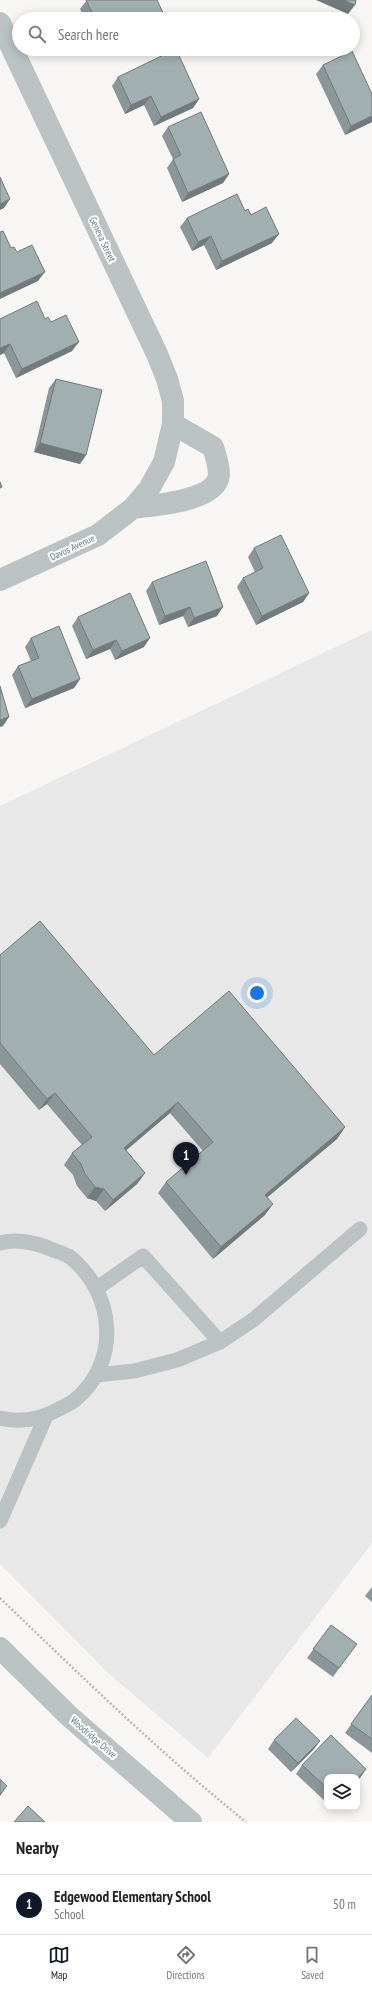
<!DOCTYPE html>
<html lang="en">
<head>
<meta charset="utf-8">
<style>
  :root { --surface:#fff; --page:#f6f6f6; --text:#222; --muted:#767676; --line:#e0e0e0; --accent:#111827 }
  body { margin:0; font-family:"PT Sans Narrow",sans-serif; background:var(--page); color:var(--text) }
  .controls { position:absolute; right:12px; bottom:12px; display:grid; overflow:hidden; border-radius:8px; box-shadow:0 2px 10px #0003 }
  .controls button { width:36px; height:36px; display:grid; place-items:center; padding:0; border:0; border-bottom:1px solid var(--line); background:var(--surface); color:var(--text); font:20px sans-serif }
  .you { position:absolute; left:257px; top:993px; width:14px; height:14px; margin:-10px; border:3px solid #fff; border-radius:50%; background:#1a73e8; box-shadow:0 0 0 6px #1a73e833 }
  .badge { display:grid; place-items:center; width:26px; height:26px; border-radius:50%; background:var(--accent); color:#fff; font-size:13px; font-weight:700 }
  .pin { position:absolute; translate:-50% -33px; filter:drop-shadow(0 1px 2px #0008) }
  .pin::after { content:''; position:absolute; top:21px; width:14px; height:12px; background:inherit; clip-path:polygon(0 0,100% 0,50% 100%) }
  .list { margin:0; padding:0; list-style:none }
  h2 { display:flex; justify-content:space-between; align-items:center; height:52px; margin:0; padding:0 16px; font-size:17px }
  h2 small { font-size:13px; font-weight:400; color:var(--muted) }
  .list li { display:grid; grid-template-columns:26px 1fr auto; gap:12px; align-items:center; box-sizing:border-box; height:60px; padding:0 16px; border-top:1px solid var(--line) }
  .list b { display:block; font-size:15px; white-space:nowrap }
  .list p { margin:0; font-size:13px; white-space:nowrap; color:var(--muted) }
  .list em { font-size:13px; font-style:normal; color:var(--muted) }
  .icon { flex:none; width:22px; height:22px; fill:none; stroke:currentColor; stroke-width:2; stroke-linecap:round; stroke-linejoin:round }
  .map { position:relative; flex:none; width:372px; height:1822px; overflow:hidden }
  .search { position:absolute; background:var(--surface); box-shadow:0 2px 10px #0003; left:12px; right:12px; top:12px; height:44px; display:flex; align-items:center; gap:10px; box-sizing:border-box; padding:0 14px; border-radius:22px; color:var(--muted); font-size:15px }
  .sheet { height:112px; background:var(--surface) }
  nav { display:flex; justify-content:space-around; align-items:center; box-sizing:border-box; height:56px; border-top:1px solid var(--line); background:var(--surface); font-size:11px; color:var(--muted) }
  nav a { display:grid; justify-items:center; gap:2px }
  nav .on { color:var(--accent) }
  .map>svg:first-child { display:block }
  .built { fill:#e7e8e7 }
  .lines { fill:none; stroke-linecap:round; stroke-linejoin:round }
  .path { stroke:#b6bbbc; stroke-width:2.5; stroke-dasharray:2 2; stroke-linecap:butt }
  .service { stroke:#bbc2c3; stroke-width:15 }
  .minor { stroke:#bbc2c3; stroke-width:22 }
  .tertiary { stroke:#bbc2c3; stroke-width:22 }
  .wall { fill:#8b9698 }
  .shaded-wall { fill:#717a7c }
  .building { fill:#a2afb1; stroke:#717a7c }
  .labels { text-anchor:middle; stroke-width:4; stroke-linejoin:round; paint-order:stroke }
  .street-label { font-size:10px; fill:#63797d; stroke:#fff }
</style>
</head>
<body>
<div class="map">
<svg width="372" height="1822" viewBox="0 0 372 1822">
  <rect width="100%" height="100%" fill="#f7f6f4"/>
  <path class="built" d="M372,630V1543L208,1758L109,1674L0,1564V806Z"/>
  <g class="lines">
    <path class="path" d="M0,1598C80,1675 159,1752 246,1822"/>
    <path class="service" d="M0,1243C16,1238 38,1243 53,1250C58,1252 65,1254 70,1257C115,1293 121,1362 75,1400C70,1404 64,1406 59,1409C41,1419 20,1423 0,1418
      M96,1289L143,1256L220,1342
      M96,1375L134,1371L177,1360L220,1342L253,1320L360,1229
      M0,1521L46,1416"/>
    <path class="minor" d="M0,23L157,354L167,379L173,401V424L164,462L149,489L133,508L98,535L0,580
      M133,508C153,505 216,502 219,475C219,465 216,456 213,447L173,424"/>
    <path class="tertiary" d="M0,1648L69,1716L191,1822"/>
  </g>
  <path class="wall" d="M87,0L166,19H85L80,9Z
    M323,65L372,94V122L345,135L316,74Z
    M118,77L199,99L193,108L154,126L144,105L125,114L112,86Z
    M168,127L229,174L223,183L182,202L167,168L173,159L162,136Z
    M245,211L251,215L272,243L216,270L204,245L192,251L180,227L187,218Z
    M0,319H45L51,322L72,351L16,378L4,353L0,355Z
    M56,379L86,455L80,464L34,452L49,388Z
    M254,548L309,593L303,602L256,625L237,587L243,578L255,572L248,557Z
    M152,582L217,616L188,627L183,616L159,625L146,591Z
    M78,617L144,647L115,660L110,649L86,659L72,626Z
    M31,638L80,679L74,688L25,708L12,675L18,666L31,661L25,647Z
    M0,955L154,1055L345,1127L337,1139L267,1197L265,1215L213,1259L158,1193L166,1182L203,1151L170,1113L126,1150L145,1173L137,1184L105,1211L96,1201L87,1198L77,1186L73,1175L64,1165L72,1153L82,1145L47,1104L39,1110L0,1064Z
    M372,1587V1602L365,1596Z
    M331,1625L350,1653L333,1677L307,1658Z
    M372,1695V1753L345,1733Z
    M274,1740L320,1741L313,1750L291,1772L268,1749Z
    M302,1765L366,1769L357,1781V1777H327V1803L296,1774Z"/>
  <path class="shaded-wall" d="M316,0H343L355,5L348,14Z
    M151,96L144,105L125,114L131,105Z
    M199,99L193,108L154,126L161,117Z
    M372,116V122L345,135L351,126Z
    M229,174L223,183L182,202L188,193Z
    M10,199L4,208L0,210V204Z
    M279,234L272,243L216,270L222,261Z
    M211,236L204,245L192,251L198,242Z
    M45,272L38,281L0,299V293Z
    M79,342L72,351L16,378L22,369Z
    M10,344L4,353L0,355V348Z
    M40,443L86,455L80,464L34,452Z
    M309,593L303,602L256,625L262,616Z
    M190,607L183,616L159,625L165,616Z
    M223,607L217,616L188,627L194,618Z
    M150,638L144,647L115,660L122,651Z
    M116,640L110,649L86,659L93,650Z
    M80,679L74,688L25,708L32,699Z
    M9,717L3,726L0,727V720Z
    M55,1093L47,1104L39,1110L47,1099Z
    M178,1102L170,1113L116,1159L124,1148Z
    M345,1127L337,1139L257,1206L265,1195Z
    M145,1173L137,1184L105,1211L113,1200Z
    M95,1187L104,1189L96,1201L87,1198Z
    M273,1204L265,1215L213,1259L221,1247Z
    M320,1741L313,1750L291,1772L298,1763Z
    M366,1769L360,1778L357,1781V1779Z
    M7,1786L0,1796V1794Z"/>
  <path class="building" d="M86,0H157L166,19H95Z
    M343,0H356L355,5Z
    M176,49L199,99L161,117L151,96L131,105L118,77Z
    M352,51L372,94V116L351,126L323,65Z
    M201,112L229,174L188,193L173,159L181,155L168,127Z
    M0,177L10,199L0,204Z
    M237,194L245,211L248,209L251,215L266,207L279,234L222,261L211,236L198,242L187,218Z
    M3,231L11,248L14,247L17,252L32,245L45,272L0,293V232Z
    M37,301L45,319L48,317L51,322L66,315L79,342L22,369L10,344L0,348V319Z
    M56,379L102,390L86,455L40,443Z
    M0,482L2,487L0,488Z
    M281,535L309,593L262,616L243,578L263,568L254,548Z
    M206,561L223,607L194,618L190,607L165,616L152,582Z
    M130,593L150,638L122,651L116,640L93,650L78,617Z
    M59,626L80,679L32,699L18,666L39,658L31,638Z
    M0,686L9,717L0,720Z
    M40,921L154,1055L229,991L345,1127L265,1195L273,1204L221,1247L166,1182L213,1142L178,1102L124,1148L145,1173L113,1200L104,1189L95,1187L85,1174L81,1164L72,1153L92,1137L55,1093L47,1099L0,1043V955Z
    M331,1625L357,1644L339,1668L313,1649Z
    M372,1695V1739L351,1724Z
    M296,1718L320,1741L298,1763L274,1740Z
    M331,1735L366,1769L357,1779V1777H327V1788L302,1765Z
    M0,1779L7,1786L0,1794Z
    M28,1806L45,1822H14Z"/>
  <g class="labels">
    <g class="street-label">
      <text transform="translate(103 239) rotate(65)" y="4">Geneva Street</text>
      <text transform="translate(72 547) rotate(-25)" y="4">Davos Avenue</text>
      <text transform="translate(94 1737) rotate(41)" y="4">Woodridge Drive</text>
    </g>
  </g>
</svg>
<div class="controls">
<button><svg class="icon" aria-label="layers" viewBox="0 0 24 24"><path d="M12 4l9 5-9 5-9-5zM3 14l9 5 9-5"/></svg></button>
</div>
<div class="you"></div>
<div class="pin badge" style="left:186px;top:1175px">1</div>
<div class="search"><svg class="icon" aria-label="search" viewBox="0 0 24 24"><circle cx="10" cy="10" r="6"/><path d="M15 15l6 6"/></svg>Search here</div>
</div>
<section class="sheet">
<h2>Nearby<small></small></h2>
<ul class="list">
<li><span class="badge">1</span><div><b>Edgewood Elementary School</b><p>School</p></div><em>50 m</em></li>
</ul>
</section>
<nav>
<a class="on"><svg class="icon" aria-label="map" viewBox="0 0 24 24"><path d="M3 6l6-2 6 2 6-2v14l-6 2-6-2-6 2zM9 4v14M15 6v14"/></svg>Map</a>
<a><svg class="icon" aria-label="directions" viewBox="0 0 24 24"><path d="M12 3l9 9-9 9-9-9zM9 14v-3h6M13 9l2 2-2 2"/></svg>Directions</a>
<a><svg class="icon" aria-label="saved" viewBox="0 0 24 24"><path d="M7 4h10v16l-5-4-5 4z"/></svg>Saved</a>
</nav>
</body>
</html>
